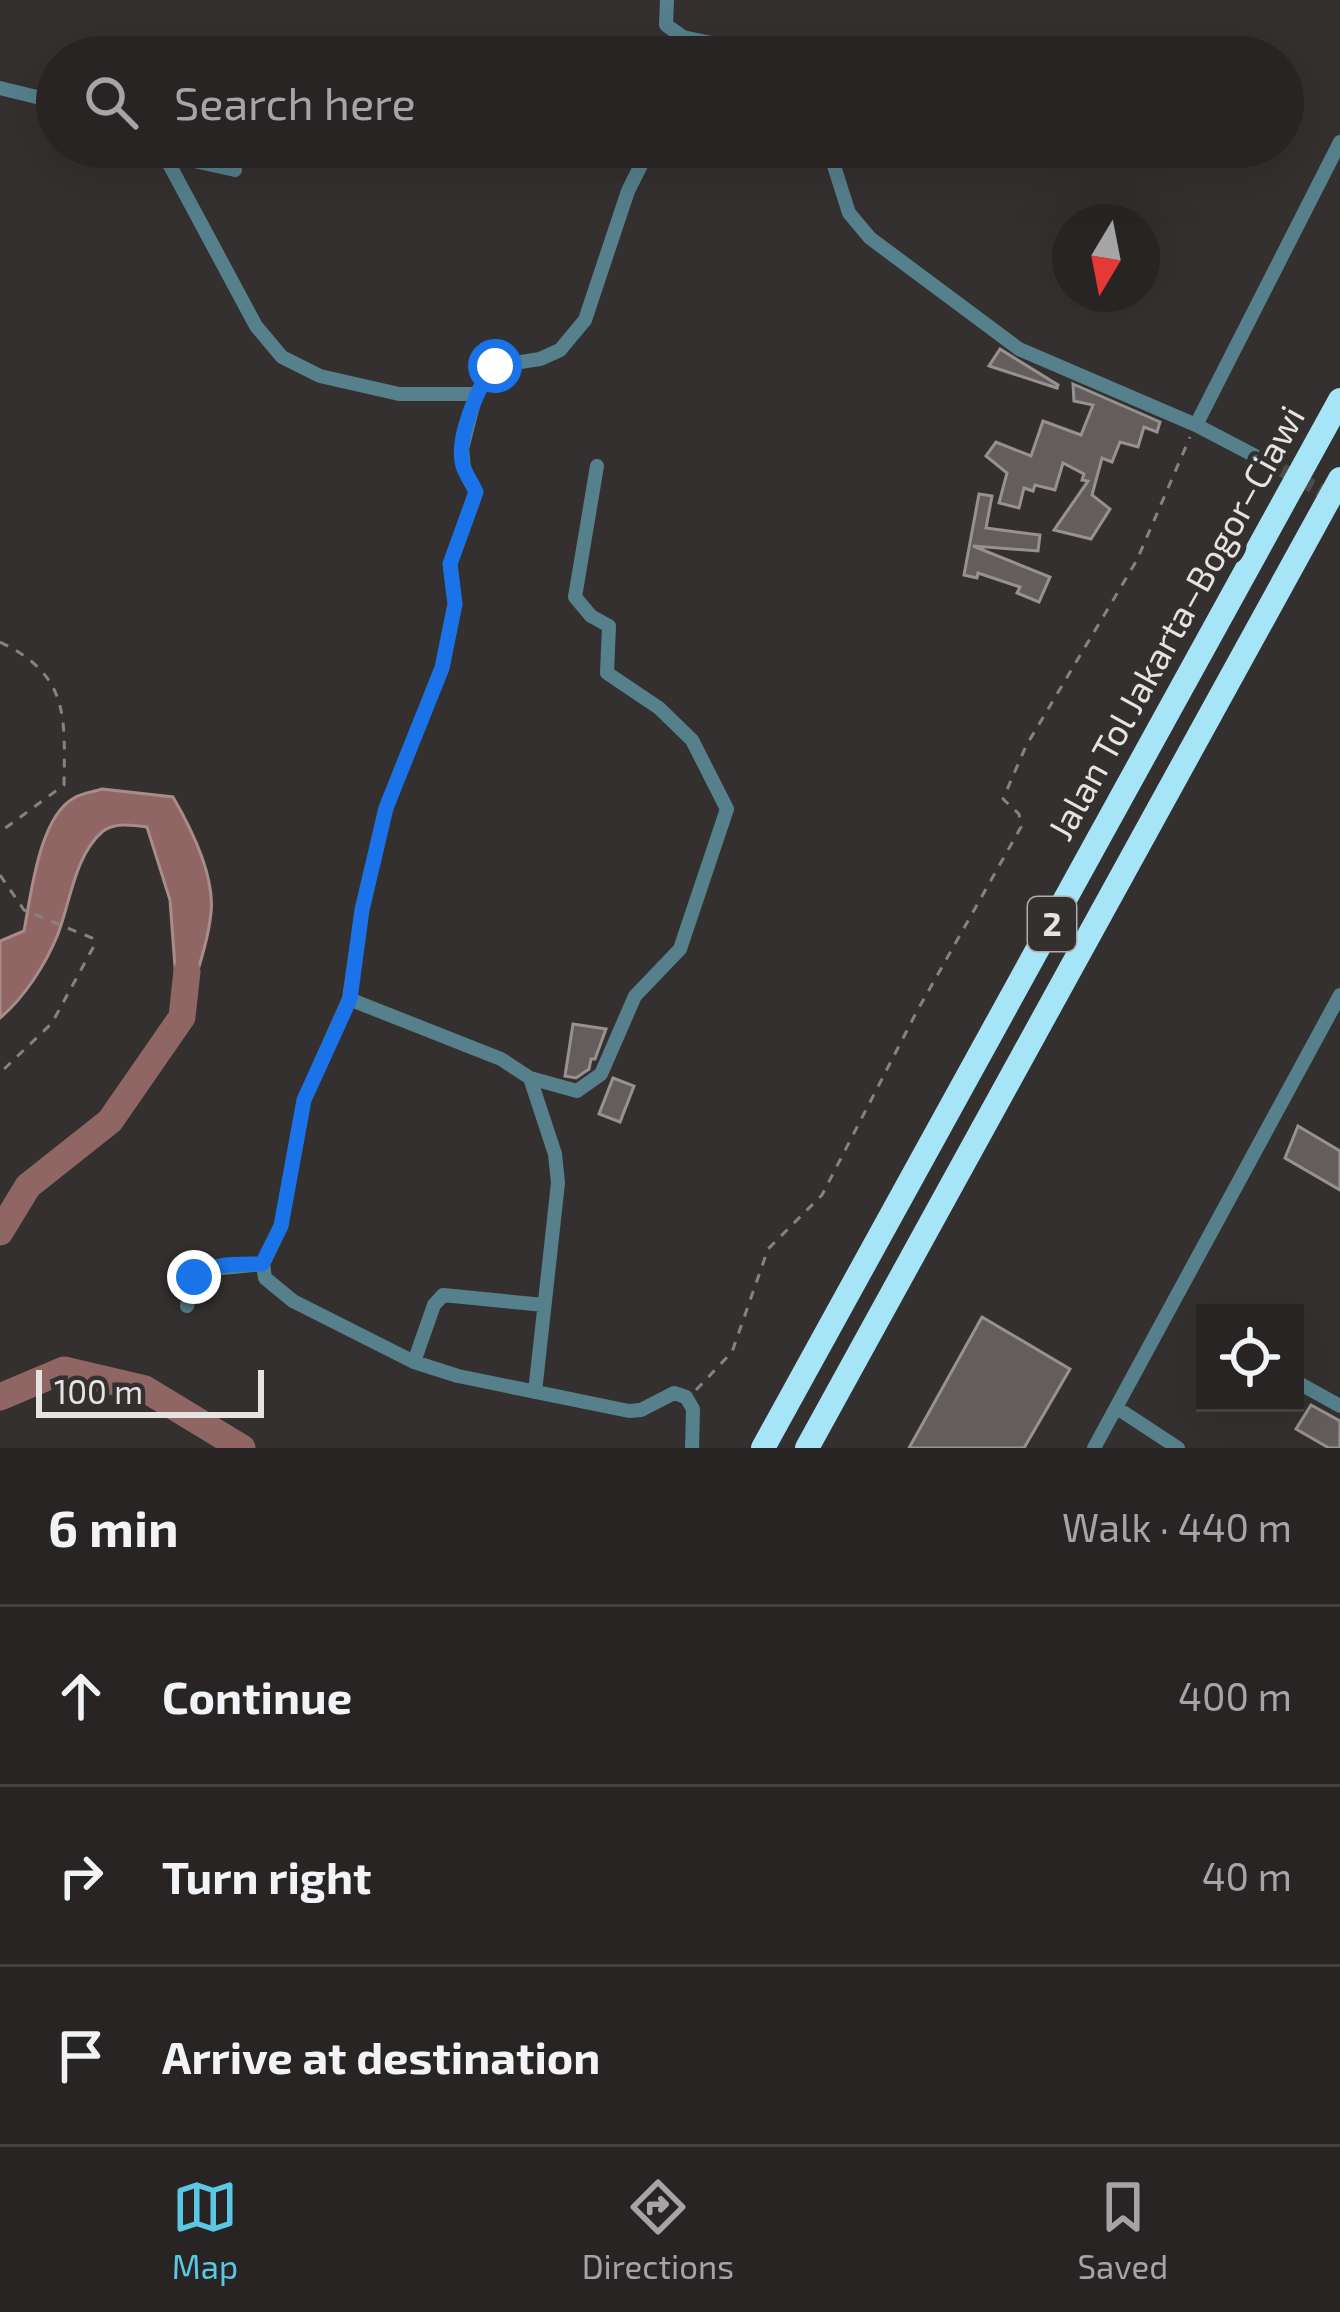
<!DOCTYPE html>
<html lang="en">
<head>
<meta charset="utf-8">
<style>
  :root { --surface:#282424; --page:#302c2c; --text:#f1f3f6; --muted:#a5a4a6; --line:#444141; --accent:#5ac8e5 }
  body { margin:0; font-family:"Exo 2",sans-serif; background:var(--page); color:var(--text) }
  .controls { position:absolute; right:36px; bottom:36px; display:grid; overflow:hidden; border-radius:0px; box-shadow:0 12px 48px #0002 }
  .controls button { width:108px; height:108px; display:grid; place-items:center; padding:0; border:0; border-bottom:3px solid var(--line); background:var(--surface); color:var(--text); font:60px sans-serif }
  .compass { position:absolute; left:1052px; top:204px; width:108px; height:108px; border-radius:50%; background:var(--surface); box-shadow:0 12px 48px #0002; rotate:190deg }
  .scale { position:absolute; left:36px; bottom:30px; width:228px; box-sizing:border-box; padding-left:12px; border:6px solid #e6e3e2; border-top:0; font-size:33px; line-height:42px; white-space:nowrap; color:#e6e3e2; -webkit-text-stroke:9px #353030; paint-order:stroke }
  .stop { position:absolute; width:36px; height:36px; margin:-27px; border:9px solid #1a73e8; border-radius:50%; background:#fff }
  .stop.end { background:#1a73e8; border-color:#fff; box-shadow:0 3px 12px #0008 }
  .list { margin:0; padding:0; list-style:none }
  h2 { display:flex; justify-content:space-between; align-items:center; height:156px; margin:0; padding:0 48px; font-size:51px }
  h2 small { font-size:39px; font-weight:400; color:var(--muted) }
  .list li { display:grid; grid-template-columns:78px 1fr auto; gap:36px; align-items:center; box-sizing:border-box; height:180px; padding:0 48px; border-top:3px solid var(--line) }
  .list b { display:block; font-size:45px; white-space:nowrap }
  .list em { font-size:39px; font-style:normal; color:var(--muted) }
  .icon { flex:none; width:66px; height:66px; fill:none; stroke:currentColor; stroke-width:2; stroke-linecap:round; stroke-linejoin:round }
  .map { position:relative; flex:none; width:1340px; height:1448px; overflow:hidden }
  .search { position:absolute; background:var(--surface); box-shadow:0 12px 48px #0002; left:36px; right:36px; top:36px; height:132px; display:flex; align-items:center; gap:30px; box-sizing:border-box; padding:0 42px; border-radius:66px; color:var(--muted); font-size:45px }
  .sheet { height:696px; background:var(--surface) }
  nav { display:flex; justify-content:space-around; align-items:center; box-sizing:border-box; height:168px; border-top:3px solid var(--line); background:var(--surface); font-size:33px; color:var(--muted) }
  nav a { display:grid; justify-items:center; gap:6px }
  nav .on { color:var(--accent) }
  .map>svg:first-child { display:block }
  .water { fill:#8f6663; stroke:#a98c89; stroke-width:3 }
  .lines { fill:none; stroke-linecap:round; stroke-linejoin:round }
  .river { stroke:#8f6663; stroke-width:27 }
  .building { fill:#635d5d; stroke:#979191; stroke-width:3 }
  .minor-tunnel { stroke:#504b4b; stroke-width:14; stroke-dasharray:14 7; stroke-linecap:butt }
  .path { stroke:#868282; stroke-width:3; stroke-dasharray:9 9; stroke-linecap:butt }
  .minor { stroke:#55808c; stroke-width:14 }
  .motorway { stroke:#a6e5f7; stroke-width:24 }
  .route { stroke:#1a73e8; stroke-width:15 }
  .labels { text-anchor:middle; stroke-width:12; stroke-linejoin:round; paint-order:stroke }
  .shield { fill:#353030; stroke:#b1adad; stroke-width:3 }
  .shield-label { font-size:33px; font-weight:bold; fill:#e6e3e2 }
  .street-label { font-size:36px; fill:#e6e3e2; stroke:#353030 }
</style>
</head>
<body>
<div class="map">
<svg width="1340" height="1448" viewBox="0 0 1340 1448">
  <rect width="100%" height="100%" fill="#353030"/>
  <path class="water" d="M102,789L173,797C191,828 215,876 211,913C208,941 198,970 190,996L183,1009L178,1007L170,900L147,827C133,825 113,822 102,832C75,855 70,903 58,934C46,964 24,998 0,1018V941L24,931C31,895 39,817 74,798C82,793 93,792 102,789Z"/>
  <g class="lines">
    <path class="river" d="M0,1232L28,1186L110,1121L182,1017L187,971
      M0,1397L64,1370L145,1389L242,1448"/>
  </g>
  <path class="building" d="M1000,349L1058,385L1057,388L989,366Z
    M1073,384L1160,422L1157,432L1144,427L1138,447L1120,442L1112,462L1102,458L1092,495L1110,509L1091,539L1054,530L1088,481L1082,480L1084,474L1063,463L1055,490L1035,485L1033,491L1024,488L1019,508L999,503L1007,473L986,456L996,442L1031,456L1043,421L1081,435L1093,405L1074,401Z
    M979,494L992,496L986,528L1040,535L1038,551L973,546L1050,577L1039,602L1017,593L1020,587L978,573L977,578L964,575Z
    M573,1024L606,1029L595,1059H591L589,1069L576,1078L565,1076Z
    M613,1078L634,1086L620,1122L599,1114Z
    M1298,1126L1340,1151V1190L1285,1158Z
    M982,1317L1070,1369L1024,1448H909Z
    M1311,1405L1340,1421V1448H1329L1296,1429Z"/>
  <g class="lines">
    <path class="minor-tunnel" d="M1263,460L1333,497"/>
    <path class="path" d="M0,642C69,675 65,716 64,785L0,832
      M0,875L24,910L92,938L95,944L52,1023L0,1073
      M696,1390L732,1352L768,1249L822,1195L916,1013L1021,827L1019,814L1003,799L1026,746L1137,560L1190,437"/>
    <path class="minor" d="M667,0L666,25L683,37L778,57
      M0,88L57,102
      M160,147L256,326L282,357L320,376L399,394H476
      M650,147L628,191L585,320L560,350L540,359L495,366L476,394L462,449L464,469L476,492L450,564L455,604L442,668L386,808L362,910L349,999L304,1100L281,1226L263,1264L265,1278L293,1301L414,1362L458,1376L629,1411L641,1410L674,1393L686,1397L693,1409L692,1448
      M828,147L849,213L870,238L1019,349L1196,425L1263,460
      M167,155L235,170
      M1196,425L1340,142
      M349,999L501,1059L530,1078L577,1091L601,1074L635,996L680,949L727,809L692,740L659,708L607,673L609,626L591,616L575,597L597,466
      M530,1078L555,1154L558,1183L535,1392
      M187,1306L194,1277L202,1270L263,1264
      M414,1362L434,1305L443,1295L544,1305
      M1295,1381L1340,1406
      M1117,1408L1178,1448
      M1094,1448L1340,995"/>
    <path class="motorway" d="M763,1448L1340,400
      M807,1448L1340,479"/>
  </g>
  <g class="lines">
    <path class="route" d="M194,1277C211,1262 241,1264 262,1264L281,1226L304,1100L350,999L362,910L386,808L442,668L455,604L450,564L476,492C472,483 466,475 463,466C455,440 478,385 495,366"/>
  </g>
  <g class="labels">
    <rect class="shield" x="1028" y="897" width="48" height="54" rx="9"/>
    <g class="shield-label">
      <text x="1052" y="936">2</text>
    </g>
    <g class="street-label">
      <text transform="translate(1176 623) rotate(-61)" y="13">Jalan Tol Jakarta–Bogor–Ciawi</text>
    </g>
  </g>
</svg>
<div class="controls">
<button><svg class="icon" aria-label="locate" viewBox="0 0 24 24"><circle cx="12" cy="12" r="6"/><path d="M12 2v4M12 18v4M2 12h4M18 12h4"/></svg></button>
</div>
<svg class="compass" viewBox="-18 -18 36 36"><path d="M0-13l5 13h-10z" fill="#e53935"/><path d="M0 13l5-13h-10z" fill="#a5a4a6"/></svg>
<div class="scale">100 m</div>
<div class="stop" style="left:495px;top:366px"></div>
<div class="stop end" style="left:194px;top:1277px"></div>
<div class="search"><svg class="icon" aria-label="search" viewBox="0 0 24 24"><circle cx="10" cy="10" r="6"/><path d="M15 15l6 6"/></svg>Search here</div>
</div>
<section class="sheet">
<h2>6 min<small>Walk · 440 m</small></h2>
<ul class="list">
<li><svg class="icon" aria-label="ahead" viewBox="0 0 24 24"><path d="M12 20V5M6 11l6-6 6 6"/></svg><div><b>Continue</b></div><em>400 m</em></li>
<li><svg class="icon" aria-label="right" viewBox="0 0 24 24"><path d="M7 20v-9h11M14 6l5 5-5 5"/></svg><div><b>Turn right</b></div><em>40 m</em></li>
<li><svg class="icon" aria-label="arrive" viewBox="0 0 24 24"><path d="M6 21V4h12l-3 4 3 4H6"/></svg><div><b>Arrive at destination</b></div></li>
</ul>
</section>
<nav>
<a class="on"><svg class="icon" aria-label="map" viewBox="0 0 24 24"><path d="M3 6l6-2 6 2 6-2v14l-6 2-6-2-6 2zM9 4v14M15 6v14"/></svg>Map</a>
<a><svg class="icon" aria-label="directions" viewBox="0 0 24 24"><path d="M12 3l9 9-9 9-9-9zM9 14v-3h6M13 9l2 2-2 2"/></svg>Directions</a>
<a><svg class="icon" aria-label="saved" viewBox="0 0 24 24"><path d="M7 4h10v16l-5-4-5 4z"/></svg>Saved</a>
</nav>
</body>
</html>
